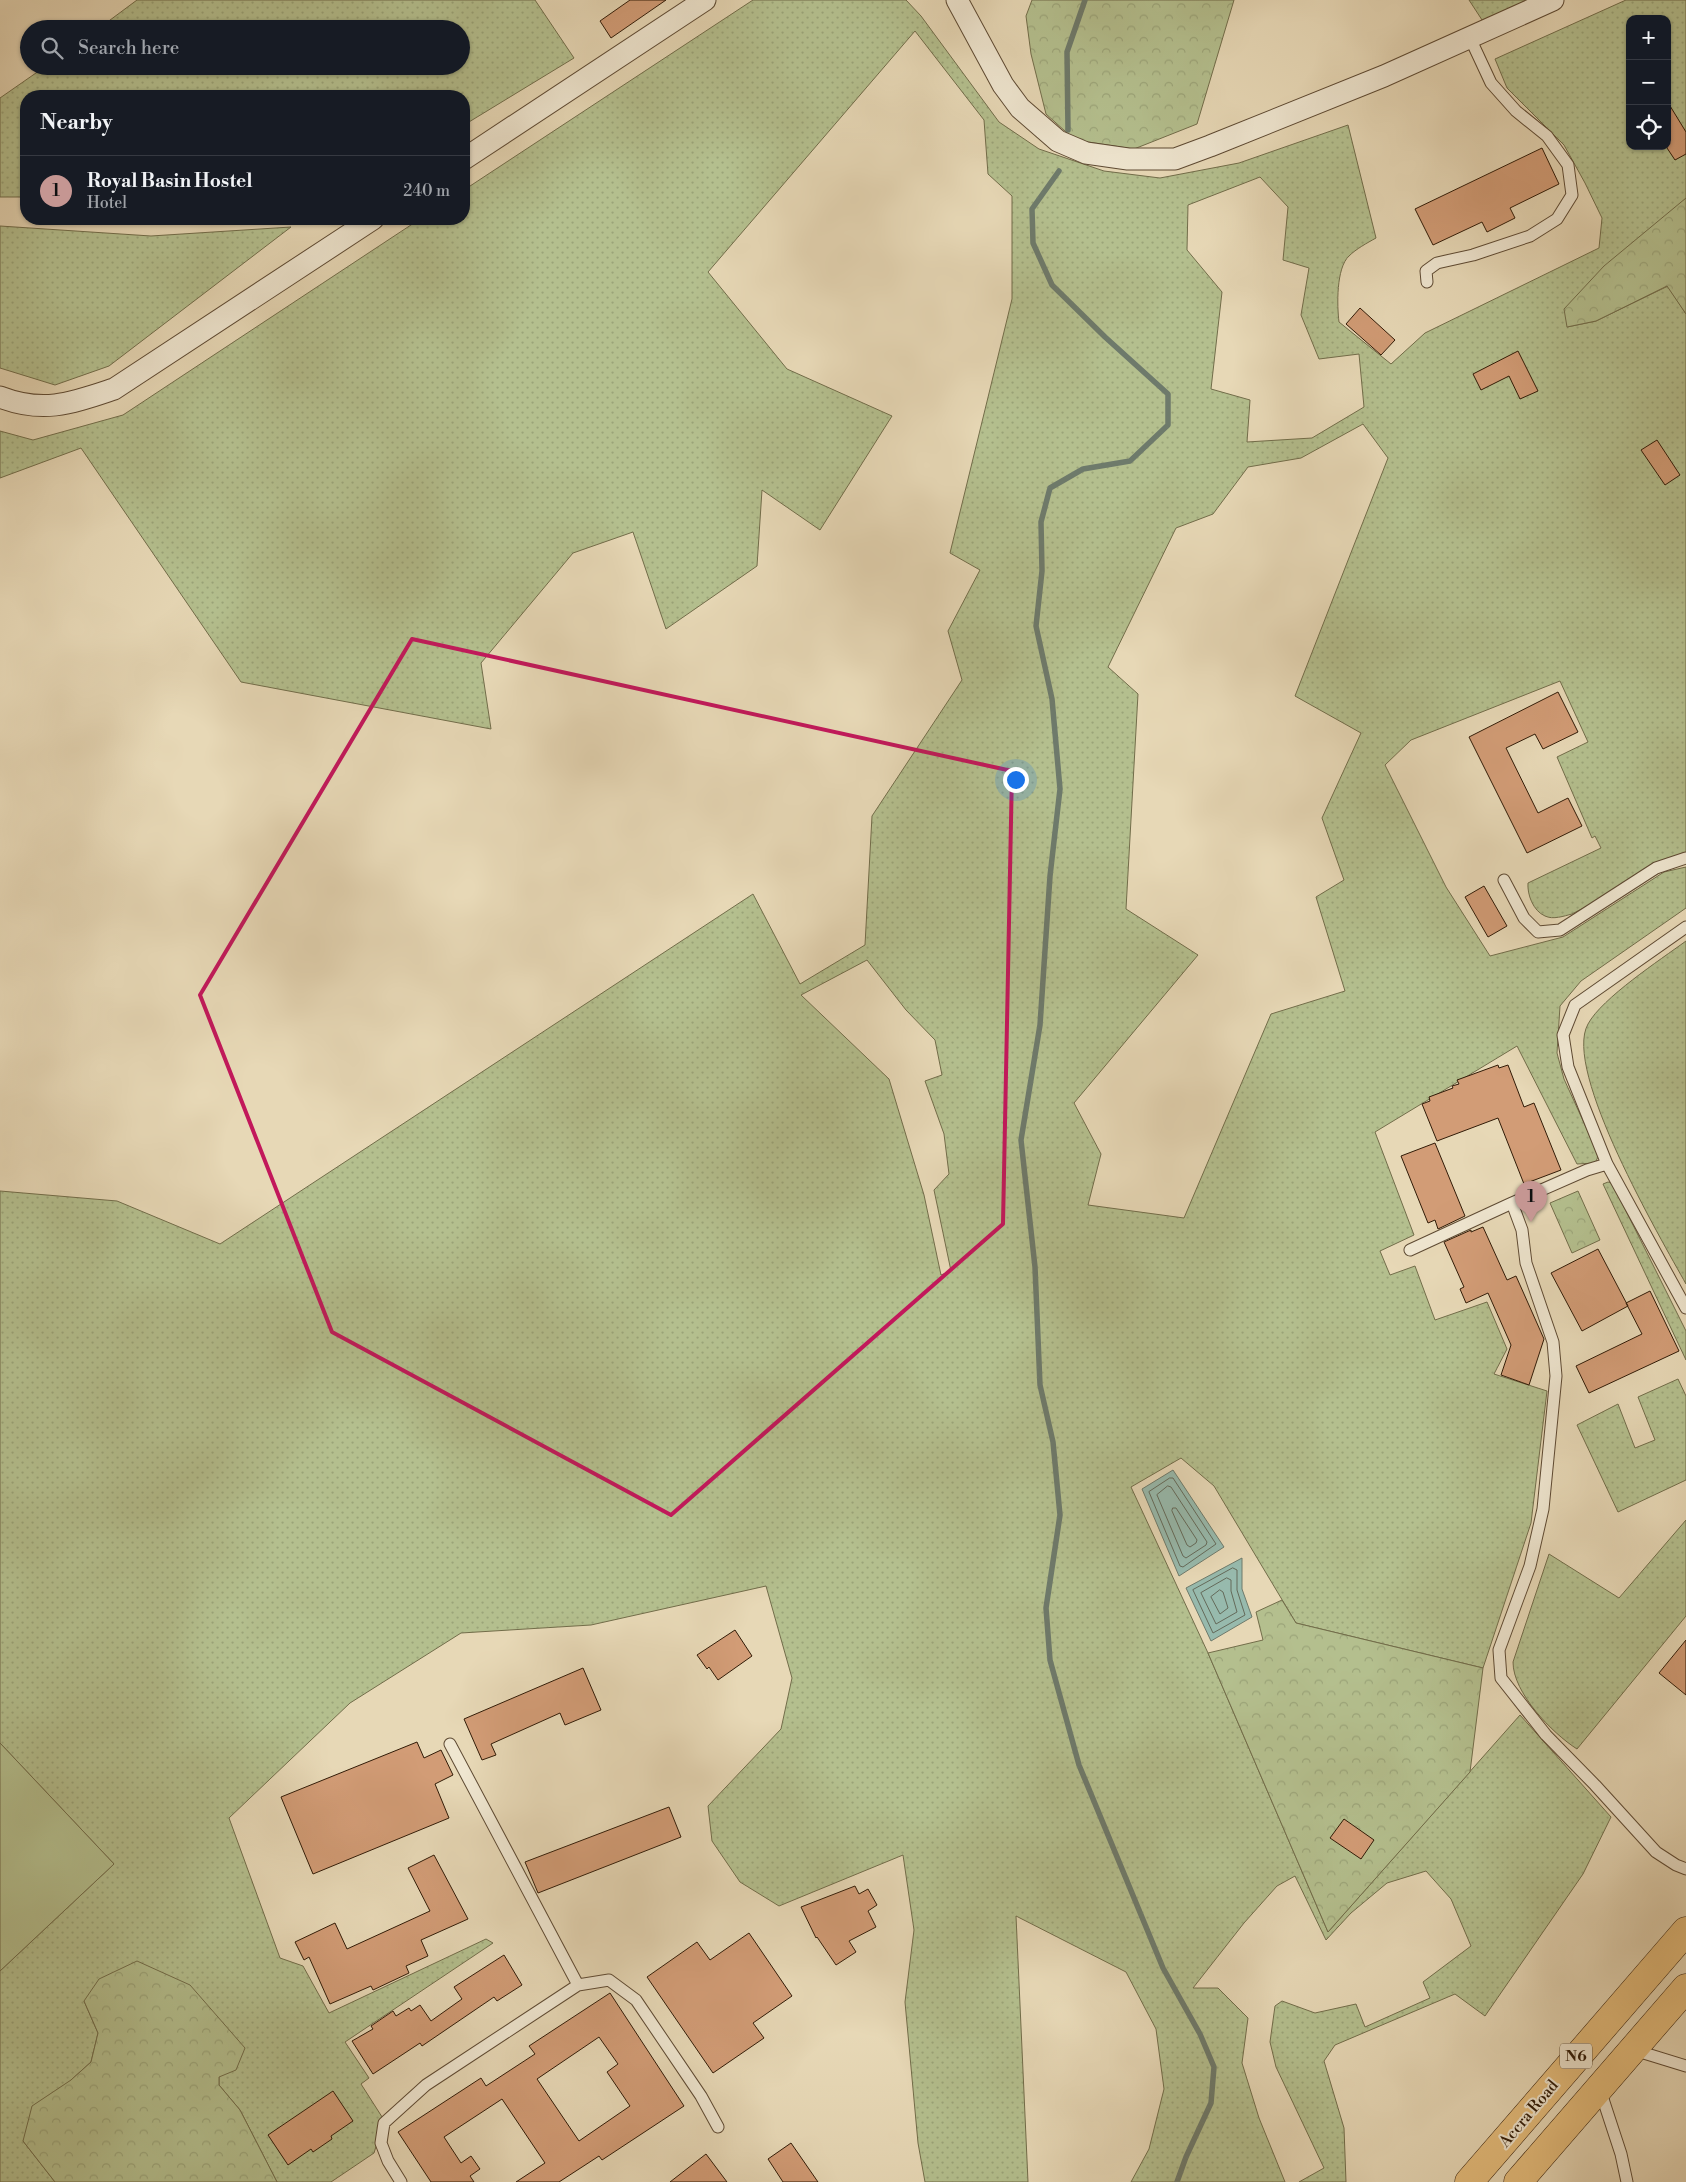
<!DOCTYPE html>
<html lang="en">
<head>
<meta charset="utf-8">
<style>
  :root { --surface:#171b24; --page:#20242c; --text:#f1f3f6; --muted:#9ea1a6; --line:#363941; --accent:#c59692 }
  body { margin:0; font-family:"Libre Bodoni",serif; background:var(--page); color:var(--text) }
  .controls { position:absolute; right:15px; top:15px; display:grid; overflow:hidden; border-radius:10px; box-shadow:0 1px 4px #0004 }
  .controls button { width:45px; height:45px; display:grid; place-items:center; padding:0; border:0; border-bottom:1px solid var(--line); background:var(--surface); color:var(--text); font:25px sans-serif }
  .you { position:absolute; left:1015px; top:779px; width:18px; height:18px; margin:-12px; border:4px solid #fff; border-radius:50%; background:#1a73e8; box-shadow:0 0 0 8px #1a73e833 }
  .badge { display:grid; place-items:center; width:32px; height:32px; border-radius:50%; background:var(--accent); color:#111; font-size:16px; font-weight:700 }
  .pin { position:absolute; translate:-50% -41px; filter:drop-shadow(0 1px 2px #0008) }
  .pin::after { content:''; position:absolute; top:26px; width:18px; height:15px; background:inherit; clip-path:polygon(0 0,100% 0,50% 100%) }
  .list { margin:0; padding:0; list-style:none }
  h2 { display:flex; justify-content:space-between; align-items:center; height:65px; margin:0; padding:0 20px; font-size:21px }
  h2 small { font-size:16px; font-weight:400; color:var(--muted) }
  .list li { display:grid; grid-template-columns:32px 1fr auto; gap:15px; align-items:center; box-sizing:border-box; height:70px; padding:0 20px; border-top:1px solid var(--line) }
  .list b { display:block; font-size:19px; white-space:nowrap }
  .list p { margin:0; font-size:16px; white-space:nowrap; color:var(--muted) }
  .list em { font-size:16px; font-style:normal; color:var(--muted) }
  .icon { flex:none; width:28px; height:28px; fill:none; stroke:currentColor; stroke-width:2; stroke-linecap:round; stroke-linejoin:round }
  .map { position:relative; flex:none; width:1686px; height:2182px; overflow:hidden }
  .search { position:absolute; background:var(--surface); box-shadow:0 1px 4px #0004; left:20px; top:20px; width:450px; height:55px; display:flex; align-items:center; gap:12px; box-sizing:border-box; padding:0 18px; border-radius:28px; color:var(--muted); font-size:19px }
  .panel { position:absolute; background:var(--surface); box-shadow:0 1px 4px #0004; left:20px; top:90px; width:450px; height:135px; border-radius:20px }
  .map>svg:first-child { display:block }
  .grass { fill:url(#grass-dots); stroke:#726d4a; fill-rule:evenodd }
  .forest { fill:url(#forest-crowns); stroke:#726d4a }
  .garden { fill:#b4bf8e; stroke:#726d4a }
  .water { fill:#97baad; stroke:#6e7a6b }
  .lines { fill:none; stroke-linecap:round; stroke-linejoin:round }
  .shore { stroke:#646a5a; stroke-width:1 }
  .stream { stroke:#6e7a6b; stroke-width:5.5 }
  .building { fill:#d29c76; stroke:#311b07; fill-rule:evenodd }
  .lane-casing { stroke:#5e4a33; stroke-width:13 }
  .street-casing { stroke:#5e4a33; stroke-width:23 }
  .highway-casing { stroke:#311b07; stroke-width:29 }
  .lane { stroke:#efe6d0; stroke-width:11 }
  .street { stroke:#efe6d0; stroke-width:21 }
  .highway { stroke:#e4bc7b; stroke-width:28 }
  .marked { fill:none; stroke:#c2185b; stroke-width:4; stroke-linejoin:round }
  .labels { text-anchor:middle; stroke-width:4; stroke-linejoin:round; paint-order:stroke }
  .shield { fill:#efe6d0; stroke:#6a5843; stroke-width:1 }
  .shield-label { font-size:15px; font-weight:bold; fill:#311b07 }
  .street-label { font-size:16px; fill:#311b07; stroke:#efe6d0 }
</style>
</head>
<body>
<div class="map">
<svg width="1686" height="2182" viewBox="0 0 1686 2182">
  <defs>
    <pattern id="grass-dots" width="8" height="8" patternUnits="userSpaceOnUse" patternTransform="scale(1.25)"><rect width="8" height="8" fill="#b4bf8e"/><path d="M2 2h.1M6 6h.1" fill="none" stroke="#9ba479" stroke-width="1.8" stroke-linecap="round"/></pattern>
    <pattern id="forest-crowns" width="20" height="18" patternUnits="userSpaceOnUse" patternTransform="scale(1.25)"><rect width="20" height="18" fill="#b4bf8e"/><path d="M2 6a3 3 0 1 1 6 0M12 15a3 3 0 1 1 6 0" fill="none" stroke="#9ba479"/></pattern>
  </defs>
  <rect width="100%" height="100%" fill="#e7d8b6"/>
  <filter id="stains"><feTurbulence type="fractalNoise" baseFrequency=".004" numOctaves="4"/><feColorMatrix values="0 0 0 0 .2 0 0 0 0 .09 0 0 0 0 .02 0 0 0 .5 -.17"/></filter>
  <radialGradient id="worn" r=".72"><stop offset=".6" stop-color="#630" stop-opacity="0"/><stop offset="1" stop-color="#630" stop-opacity=".3"/></radialGradient>
  <path class="grass" d="M137,0H535L574,58L464,125V96H26V197H0V98L46,66H461V29H98Z
    M753,0H906L921,16L999,122L1039,149L1104,171L1160,178L1239,163L1348,125L1376,238C1367,243 1356,249 1349,256C1336,268 1337,306 1339,322L1391,364L1425,333L1599,248L1602,218L1585,183L1564,145L1507,88L1495,59L1626,0H1686V198L1567,327L1596,321L1668,286L1686,314V854L1572,914C1564,916 1553,920 1545,916C1533,911 1527,894 1528,883L1601,848L1595,836L1592,838L1557,757L1588,742L1560,681L1411,740L1385,765L1446,887L1490,956L1563,937L1664,872L1686,867V908L1581,981L1560,1006L1557,1053L1564,1079L1595,1147L1598,1157L1595,1163L1577,1164L1517,1046L1375,1132L1414,1235L1380,1251L1390,1275L1415,1266L1435,1320L1487,1302L1507,1349L1494,1374L1547,1391L1531,1523L1483,1668L1296,1623L1214,1486L1181,1458L1131,1487L1208,1653L1328,1932L1520,1715L1611,1817L1583,1874L1485,2016L1455,1994L1335,2045L1324,2061L1344,2128L1346,2182H1299L1324,2168L1276,2067L1270,2042L1275,2006L1282,2001L1315,2013L1356,2004L1365,2027L1430,1998L1423,1982L1471,1946L1451,1899L1426,1871L1387,1883L1351,1913L1326,1940L1295,1876L1277,1886L1244,1923L1193,1988H1218L1248,2018L1242,2063L1259,2118L1285,2182H1131L1149,2149L1164,2089L1156,2029L1126,1972L1016,1916L1028,2182H925L918,2143L905,2002L914,1930L903,1855L779,1906L740,1882L712,1841L708,1806L781,1729L792,1678L766,1586L591,1625L461,1633L350,1703L229,1818L280,1958L303,1966L329,2013L486,1939L493,1943L345,2042L369,2078L361,2084L384,2120L374,2153L331,2182H277L240,2110L219,2085V2077L84,2001L98,2033L91,2062L71,2080L23,2141L55,2182H0V1971L114,1864L0,1743V1191L117,1201L220,1244L753,894L800,984L865,945L872,816L962,680L948,631L980,570L950,553L1012,299V196L988,174L984,120L915,31L708,272L787,369L892,416L820,530L762,490L757,566L666,629L633,532L573,553L481,663L491,729L241,682L81,448L0,478V431L33,440L123,415L420,219H464V190ZM1630,19H1667V146H1630ZM1260,177L1288,207L1283,260L1309,268L1301,315L1319,359L1359,354L1364,407L1312,438L1247,442L1250,400L1211,389L1222,292L1187,250L1188,205ZM1363,424L1388,458L1295,696L1361,733L1322,818L1344,880L1316,897L1345,991L1271,1014L1184,1218L1088,1205L1101,1154L1074,1103L1198,955L1126,909L1138,694L1108,667L1176,528L1213,514L1248,467L1301,458ZM867,960L906,1010L935,1040L942,1075L925,1081L944,1134L949,1174L934,1190L951,1271L941,1275L924,1195L889,1079L801,995Z
    M1469,0H1533L1484,23Z
    M0,226L151,236L291,227L109,366L55,385L0,368Z
    M1686,941V1284C1661,1239 1562,1070 1588,1024C1602,998 1660,960 1686,941Z
    M1608,1182L1612,1183L1686,1331V1360L1603,1184Z
    M1678,1379L1686,1396V1480L1618,1512L1577,1425L1618,1404L1635,1448L1655,1440L1638,1397Z
    M1686,1520V1616L1577,1749C1552,1733 1513,1693 1513,1662L1549,1554L1619,1598Z"/>
  <path class="forest" d="M1032,0H1234L1197,124L1134,149L1075,140L1046,114L1031,54L1026,16Z
    M1686,198V314L1667,286L1596,321L1567,327L1564,309L1604,266Z
    M1578,1191L1600,1240L1572,1253L1550,1203Z
    M1282,1600L1296,1623L1483,1668L1470,1772L1328,1932L1208,1653L1263,1640L1256,1612Z
    M137,1961L190,1985L245,2048L236,2070L219,2077V2085L240,2110L277,2182H55L23,2141L32,2106L71,2080L91,2062L98,2033L84,2001L99,1979Z"/>
  <path class="garden" d="M0,1743L114,1864L0,1971Z"/>
  <path class="water" d="M1173,1470L1224,1547L1179,1576L1142,1489Z
    M1242,1558V1589L1252,1617L1211,1641L1186,1588Z"/>
  <g class="lines">
    <path class="shore" d="M1170,1478H1173L1216,1544L1183,1567L1180,1566L1149,1492Z
      M1168,1486L1171,1487L1207,1542L1206,1545L1186,1558L1183,1556L1157,1495Z
      M1173,1508H1176L1197,1540L1196,1543L1190,1547L1187,1545L1172,1511Z
      M1233,1568L1237,1570V1590L1245,1615L1213,1633L1193,1590Z
      M1227,1578L1231,1580V1591L1237,1612L1216,1624L1201,1593Z
      M1220,1590L1223,1592L1228,1608L1220,1614L1211,1597Z"/>
    <path class="stream" d="M1068,130L1067,52L1085,0
      M1059,171L1032,209L1033,243L1052,285L1105,337L1168,394V425L1130,461L1083,469L1050,488L1041,522L1042,571L1036,626L1052,699L1060,789L1050,876L1040,1025L1021,1140L1035,1267L1040,1385L1053,1442L1060,1515L1046,1608L1050,1660L1079,1765L1163,1968L1200,2034L1214,2067L1211,2103L1186,2157L1177,2182"/>
  </g>
  <path class="building" d="M630,0H666L611,38L600,21Z
    M1667,101L1686,132V154L1675,160L1667,148Z
    M1542,148L1559,184L1510,208L1515,218L1487,232L1482,222L1433,245L1415,209Z
    M1360,308L1395,340L1381,355L1346,324Z
    M1518,351L1538,391L1520,399L1509,376L1481,390L1473,374Z
    M1657,440L1680,475L1665,485L1641,450Z
    M1558,692L1578,732L1543,749L1535,734L1506,748L1538,813L1568,798L1582,826L1527,853L1469,737Z
    M1484,886L1507,926L1488,937L1465,897Z
    M1498,1065L1499,1068L1508,1065L1524,1107L1534,1103L1561,1170L1524,1184L1498,1118L1437,1141L1422,1104L1430,1101L1429,1097L1453,1088L1452,1086L1459,1084L1457,1080Z
    M1435,1143L1465,1216L1438,1229L1435,1220L1428,1223L1401,1156Z
    M1483,1227L1507,1280L1516,1276L1544,1339L1529,1385L1501,1375L1511,1345L1488,1293L1466,1303L1460,1289L1464,1287L1444,1242L1471,1230V1232Z
    M1598,1249L1628,1306L1582,1331L1551,1273Z
    M1650,1291L1679,1351L1589,1393L1576,1366L1642,1334L1626,1303Z
    M735,1630L752,1656L718,1680L709,1667L707,1669L697,1655Z
    M1686,1640V1695L1659,1673Z
    M583,1668L601,1710L565,1725L560,1713L491,1744L496,1755L482,1760L464,1719Z
    M417,1742L424,1758L441,1750L453,1775L435,1784L449,1818L313,1874L281,1797Z
    M669,1807L681,1837L538,1893L525,1862Z
    M1344,1819L1374,1840L1361,1859L1330,1838Z
    M434,1855L468,1919L421,1940L428,1956L406,1966L409,1973L373,1990L371,1986L330,2004L309,1957L304,1960L295,1942L335,1923L347,1949L430,1911L408,1868Z
    M855,1886L859,1894L868,1889L877,1905L868,1911L876,1927L849,1941L856,1952L836,1965L817,1937L816,1938L801,1907Z
    M749,1933L792,1996L753,2023L764,2038L713,2073L647,1977L697,1942L710,1960Z
    M504,1955L522,1985L497,2001L494,1997L422,2046L420,2043L373,2074L352,2041L373,2029L371,2026L393,2011L396,2016L409,2008L411,2011L420,2005L431,2021L462,1999L454,1987Z
    M610,1993L684,2106L602,2160L599,2156L559,2182H516L545,2163L502,2099L444,2137L461,2163L471,2156L480,2169L470,2176L474,2182H431L398,2132L481,2078L486,2086L535,2054L529,2046ZM599,2037L618,2064L607,2072L630,2106L579,2141L537,2079Z
    M333,2091L353,2121L331,2136L332,2139L313,2152L311,2149L288,2165L268,2135Z
    M791,2143L818,2182H783L768,2159Z
    M706,2154L727,2182H670Z"/>
  <g class="lines">
    <g class="lane-casing">
      <path id="lane" d="M1427,282L1426,271L1437,263L1473,255L1530,236L1557,219L1572,195L1568,165L1547,136L1516,111L1491,83L1470,38
        M1504,880L1524,918L1538,932L1560,930L1656,868L1686,858
        M1686,927L1575,1005L1563,1035L1568,1067L1607,1164L1686,1308
        M1607,1164L1587,1170L1512,1203L1522,1230L1526,1263L1553,1342L1556,1376L1543,1509L1530,1566L1499,1650L1501,1678L1546,1735L1595,1785L1656,1852L1676,1865L1686,1869
        M1410,1250L1512,1203
        M450,1744L578,1985
        M1634,2050L1686,2066
        M1600,2090L1621,2154L1627,2182
        M401,2182L388,2161L381,2143L384,2123L426,2085L578,1985L609,1980L636,2000L701,2096L718,2127"/>
    </g>
    <g class="street-casing">
      <path id="street" d="M957,0L1003,85L1020,108L1058,141L1086,153L1128,159H1175L1210,146L1384,76L1553,0
        M464,159L705,0
        M0,397C44,414 72,403 114,389L373,219"/>
    </g>
    <g class="highway-casing">
      <path id="highway" d="M1469,2182L1686,1931
        M1518,2182L1686,1988"/>
    </g>
    <use href="#lane" class="lane"/>
    <use href="#street" class="street"/>
    <use href="#highway" class="highway"/>
  </g>
  <path class="marked" d="M412,639L1012,771L1003,1224L671,1515L332,1332L200,995Z"/>
  <g class="labels">
    <rect class="shield" x="1560" y="2043.5" width="32" height="25" rx="4"/>
    <g class="shield-label">
      <text x="1576" y="2061">N6</text>
    </g>
    <g class="street-label">
      <text transform="translate(1528 2113) rotate(-50)" y="6">Accra Road</text>
    </g>
  </g>
  <rect width="100%" height="100%" filter="url(#stains)"/>
  <rect width="100%" height="100%" fill="url(#worn)"/>
</svg>
<div class="controls">
<button>+</button>
<button>−</button>
<button><svg class="icon" aria-label="locate" viewBox="0 0 24 24"><circle cx="12" cy="12" r="6"/><path d="M12 2v4M12 18v4M2 12h4M18 12h4"/></svg></button>
</div>
<div class="you"></div>
<div class="pin badge" style="left:1531px;top:1222px">1</div>
<div class="search"><svg class="icon" aria-label="search" viewBox="0 0 24 24"><circle cx="10" cy="10" r="6"/><path d="M15 15l6 6"/></svg>Search here</div>
<section class="panel">
<h2>Nearby<small></small></h2>
<ul class="list">
<li><span class="badge">1</span><div><b>Royal Basin Hostel</b><p>Hotel</p></div><em>240 m</em></li>
</ul>
</section>
</div>
</body>
</html>
